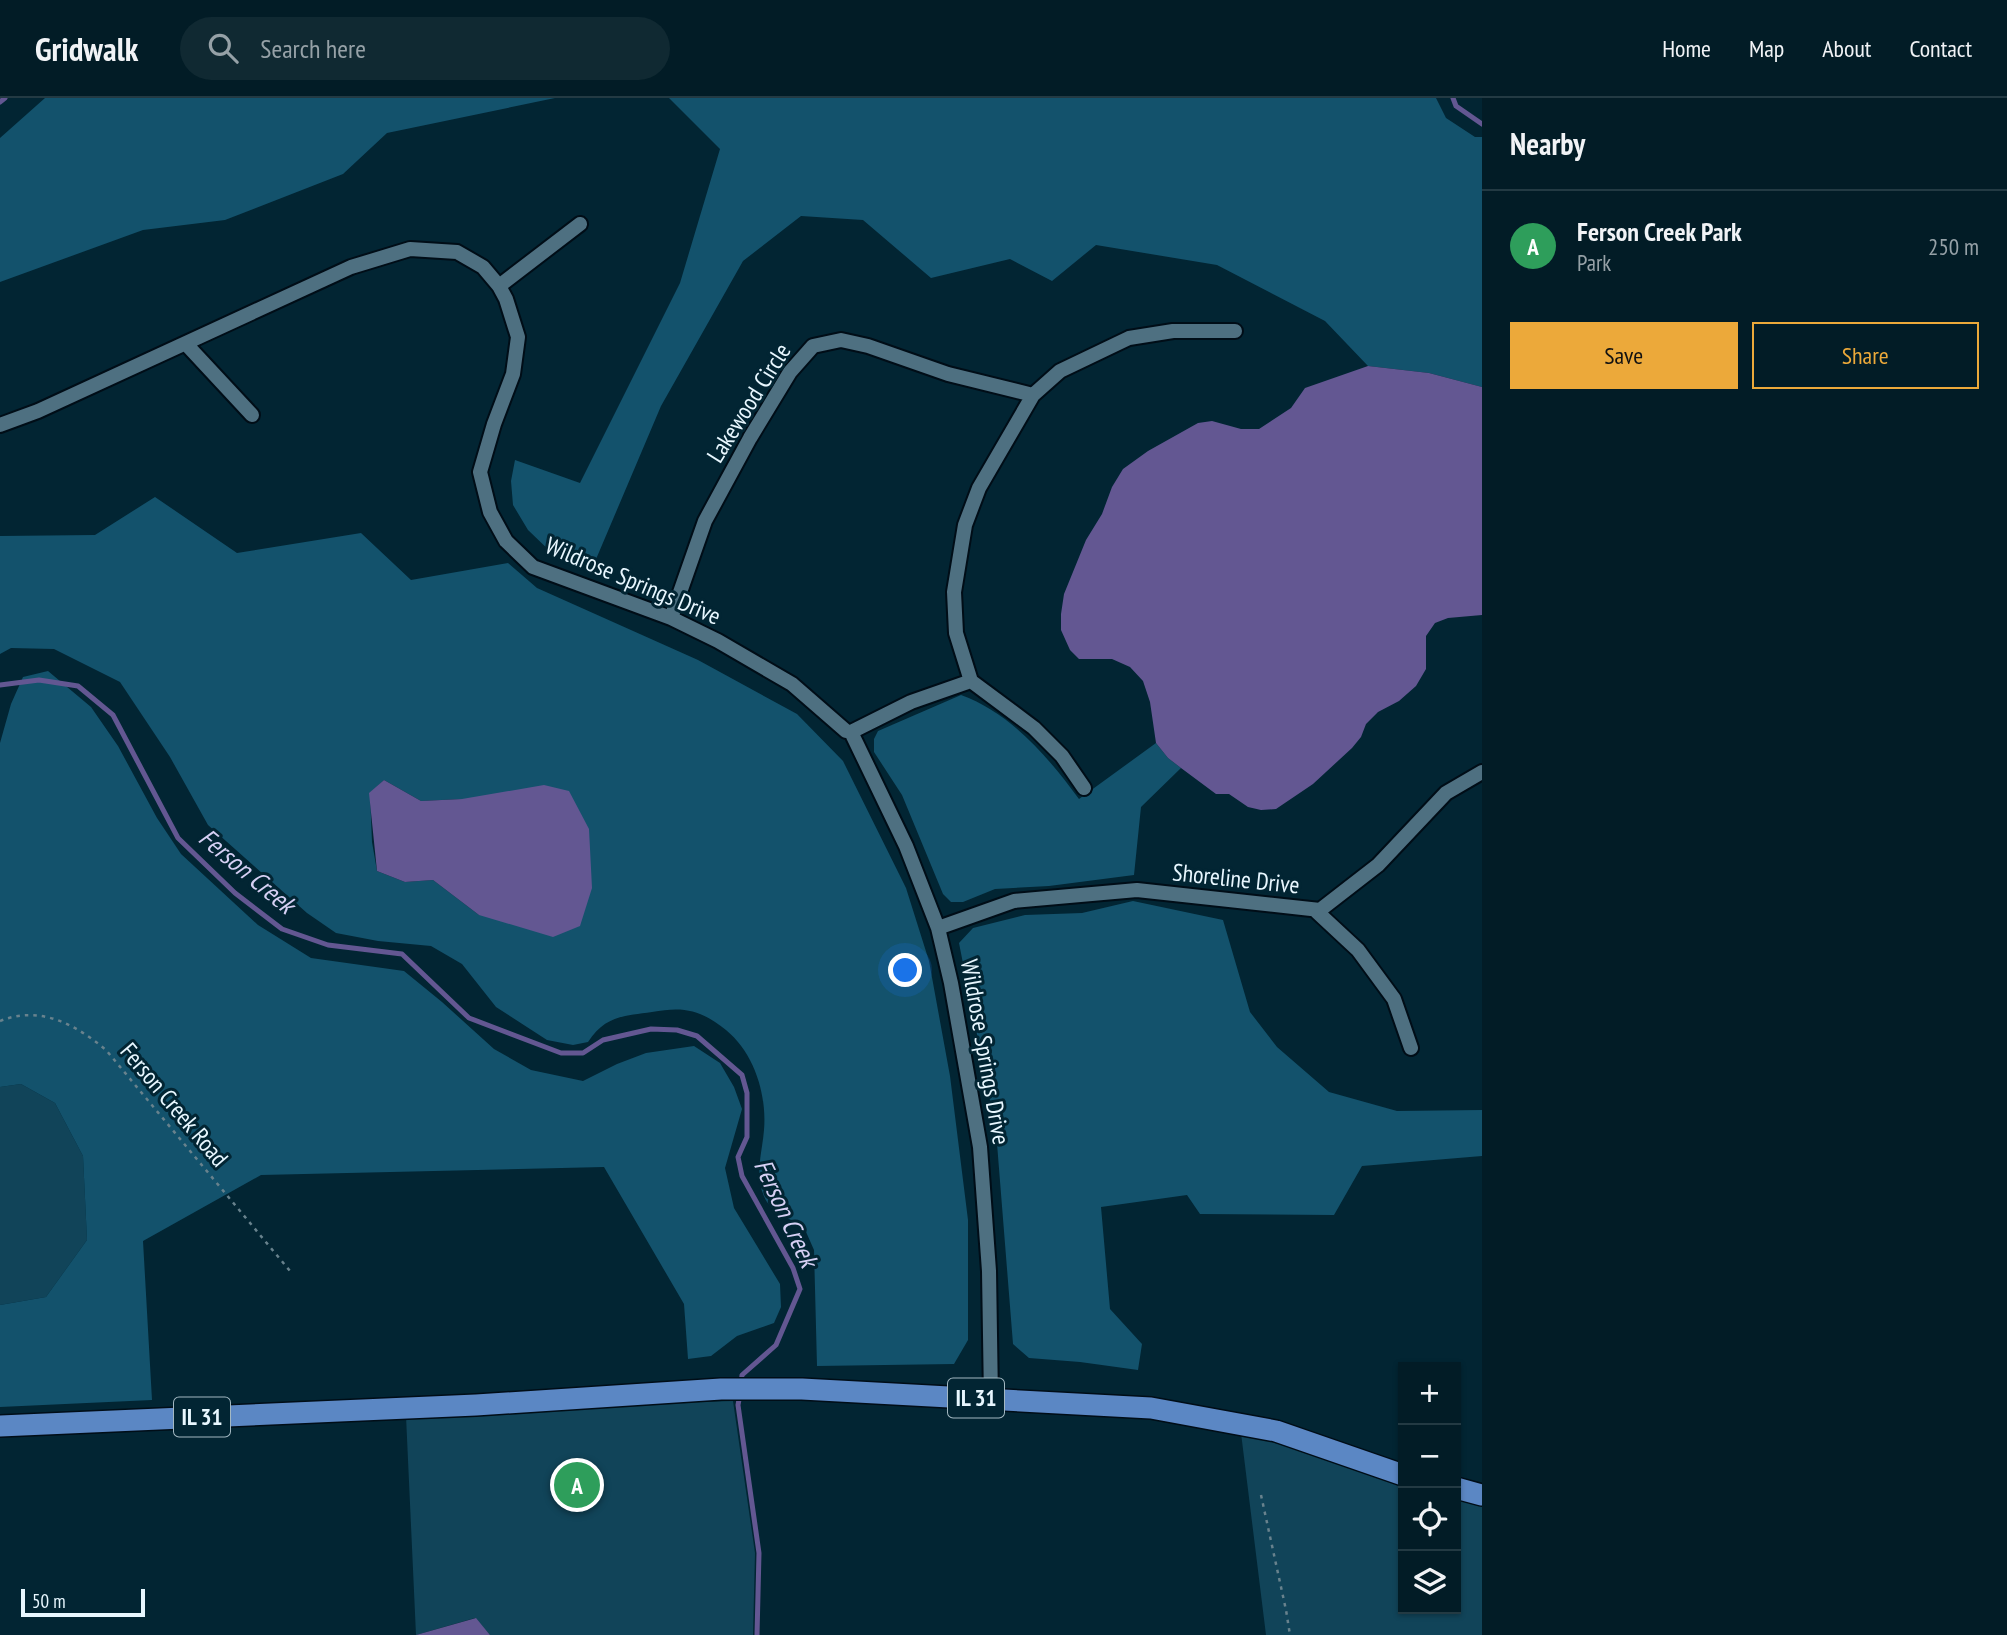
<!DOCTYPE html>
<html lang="en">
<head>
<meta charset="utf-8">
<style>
  :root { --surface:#021c26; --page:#102932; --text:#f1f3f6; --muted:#96a1a7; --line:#233a43; --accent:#eca93a }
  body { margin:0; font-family:"PT Sans Narrow",sans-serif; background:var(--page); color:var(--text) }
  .controls { position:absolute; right:21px; bottom:21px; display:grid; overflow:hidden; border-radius:0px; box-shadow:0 2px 5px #0004 }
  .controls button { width:63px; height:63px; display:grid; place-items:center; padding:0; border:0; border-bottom:2px solid var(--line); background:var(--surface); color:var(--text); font:35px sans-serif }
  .scale { position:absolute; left:21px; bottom:18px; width:124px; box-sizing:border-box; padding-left:7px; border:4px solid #e8f7ff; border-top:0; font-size:19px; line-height:24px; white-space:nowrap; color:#e8f7ff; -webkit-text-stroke:5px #022533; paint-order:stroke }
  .you { position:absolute; left:906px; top:873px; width:24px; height:24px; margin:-18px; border:5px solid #fff; border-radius:50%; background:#1a73e8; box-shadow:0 0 0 10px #1a73e833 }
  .badge { display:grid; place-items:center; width:46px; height:46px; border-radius:50%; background:var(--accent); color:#fff; font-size:23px; font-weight:700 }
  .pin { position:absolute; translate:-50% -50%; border:4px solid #fff; box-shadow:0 2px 7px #0006 }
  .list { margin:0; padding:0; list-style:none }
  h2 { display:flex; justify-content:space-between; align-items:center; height:91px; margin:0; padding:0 28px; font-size:30px }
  h2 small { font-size:23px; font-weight:400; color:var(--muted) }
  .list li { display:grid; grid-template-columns:46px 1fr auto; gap:21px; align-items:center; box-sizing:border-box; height:112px; padding:0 28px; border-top:2px solid var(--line) }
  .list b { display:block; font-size:26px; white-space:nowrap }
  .list p { margin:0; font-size:23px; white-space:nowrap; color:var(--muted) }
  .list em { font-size:23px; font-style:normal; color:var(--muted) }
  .actions { display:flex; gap:14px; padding:21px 28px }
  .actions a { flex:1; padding:16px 0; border:2px solid var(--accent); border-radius:0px; text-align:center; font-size:24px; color:var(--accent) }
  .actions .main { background:var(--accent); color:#111 }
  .icon { flex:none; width:38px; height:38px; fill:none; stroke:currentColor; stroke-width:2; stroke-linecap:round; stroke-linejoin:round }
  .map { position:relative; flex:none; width:1482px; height:1537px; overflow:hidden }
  header { display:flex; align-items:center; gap:42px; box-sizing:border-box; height:98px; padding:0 35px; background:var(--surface); border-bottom:2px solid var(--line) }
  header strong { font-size:33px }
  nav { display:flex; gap:38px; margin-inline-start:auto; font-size:24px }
  .search { width:490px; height:63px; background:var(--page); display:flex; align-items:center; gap:18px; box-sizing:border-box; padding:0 24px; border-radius:38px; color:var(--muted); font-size:26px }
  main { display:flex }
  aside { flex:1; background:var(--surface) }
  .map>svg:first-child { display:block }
  .green { fill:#114459 }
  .forest { fill:#13526c; fill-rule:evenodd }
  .water { fill:#635792 }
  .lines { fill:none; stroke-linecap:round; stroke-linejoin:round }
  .stream { stroke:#635792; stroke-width:5 }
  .minor-casing { stroke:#000d17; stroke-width:18 }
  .primary-casing { stroke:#000d17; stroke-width:24 }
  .path { stroke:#68828d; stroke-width:2.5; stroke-dasharray:3.5 5; stroke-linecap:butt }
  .minor { stroke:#4e7081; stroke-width:14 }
  .primary { stroke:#5b87c4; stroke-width:21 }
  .labels { text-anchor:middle; stroke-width:6; stroke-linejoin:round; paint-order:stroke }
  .shield { fill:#022533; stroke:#a3b8c2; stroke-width:2 }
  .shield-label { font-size:23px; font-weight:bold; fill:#e8f7ff }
  .street-label { font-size:24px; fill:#e8f7ff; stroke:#022533 }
  .water-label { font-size:26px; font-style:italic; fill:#d6d0f4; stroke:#022533 }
</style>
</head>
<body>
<header>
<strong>Gridwalk</strong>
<div class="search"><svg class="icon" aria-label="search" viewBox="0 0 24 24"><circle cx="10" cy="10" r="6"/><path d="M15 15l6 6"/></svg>Search here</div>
<nav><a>Home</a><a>Map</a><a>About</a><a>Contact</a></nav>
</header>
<main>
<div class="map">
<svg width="1482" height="1537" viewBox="0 0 1482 1537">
  <rect width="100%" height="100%" fill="#022533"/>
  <path class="green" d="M21,986L55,1005L83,1058L87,1142L46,1199L0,1207V989Z
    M733,1303L755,1455L753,1537H490L475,1520L416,1537L406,1318L597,1307Z
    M1241,1335L1403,1383V1511H1456V1397L1482,1403V1537H1266Z"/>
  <path class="forest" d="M45,0H555L387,35L343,76L225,122L143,132L0,184V40Z
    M669,0H1436L1446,20L1475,39H1482V289L1429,275L1368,268L1325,223L1217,167L1096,147L1052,183L1010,161L931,180L863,122L801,118L743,163L661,308L591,473L554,457L528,432L513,407L511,383L515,362L580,385L680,185L720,51Z
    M155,399L237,455L361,435L411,482L508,465L537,490L698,562L797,616L843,663L906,790L929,863L950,978L968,1122V1242L954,1266L817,1268L814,1152L803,1127C791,1122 775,1116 767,1104C753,1081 762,1057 764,1032C767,996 754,955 726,932C701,912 684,908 652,914C623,918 605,918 588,944L573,947L547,942L496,909L462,866L431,848L378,843L336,835L307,815L208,727L170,659L120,584L54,551L11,550L0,556V438L95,437ZM384,682L421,703L462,701L479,817L433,782L405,784L377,773L372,744L370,695Z
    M48,573L91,609L118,648L157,720L181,756L258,827L311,860L404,873L442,904L494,951L531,972L583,983L617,966L646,955L694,948L720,965L734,989L742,1011L725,1070L734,1110L780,1186L781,1209L774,1225L737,1238L711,1258L688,1261L684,1206L604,1069L261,1077L143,1143L152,1302L0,1309V1207L46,1199L87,1142L83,1058L55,1005L21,986L0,989V645L11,606L23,579Z
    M961,597C1011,615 1048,659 1079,701L1156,645L1168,660L1181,670L1141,709L1134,777L1049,788L995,791L963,804H951L943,796L902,697L874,654V641L878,633Z
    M1133,803L1223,822L1250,914L1277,949L1329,994L1397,1013L1482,1012V1058L1362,1068L1334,1117L1200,1116L1187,1097L1101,1109L1110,1211L1142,1246L1138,1272L1080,1264L1029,1260L1013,1246L996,1033L959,845L973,830L1025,817L1082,815Z"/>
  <path class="water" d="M1368,268L1429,275L1482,289V517L1448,520L1435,525L1426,538V571L1416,588L1399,603L1378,614L1366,626L1361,639L1352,650L1313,686L1276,711L1261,712L1248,709L1229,696H1216L1181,670L1168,660L1156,645L1150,604L1143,583L1130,569L1112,561H1079L1070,552L1061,532V516L1064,496L1086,442L1102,416L1112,389L1123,371L1148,353L1198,325L1212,323L1241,331H1259L1291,310L1305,290Z
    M384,682L421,703L462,701L544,687L569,693L589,731L592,790L580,828L553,839L479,817L433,782L405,784L377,773L369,695Z
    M476,1520L490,1537H416Z"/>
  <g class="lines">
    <path class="stream" d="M1453,0L1456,8L1482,26
      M0,4L5,0
      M0,587L39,582L78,588L113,617L178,740L235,795L282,831L328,847L402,856L469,920L561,955H583L603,942L651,931L677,932L697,938L742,977L747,995V1039L738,1059L742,1078L793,1170L800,1191L776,1247L742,1277L741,1286
      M740,1296L738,1307L759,1455L757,1537"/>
    <g class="minor-casing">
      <path id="minor" d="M499,188L580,126
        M186,246L252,317
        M1033,297L979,390L965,427L954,494L956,535L971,583L1034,630L1062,658L1084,690
        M0,327L38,313L351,169L410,151L457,154L483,169L499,188L506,201L518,239L513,276L494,326L480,374L490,414L506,443L533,469L671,520L718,543L792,586L846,633L851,634L906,748L938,830L951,885L980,1049L989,1173L991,1301
        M671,520L705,423L750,340L790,274L813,248L841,242L868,248L948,276L1033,297L1060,273L1129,240L1173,233H1235
        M851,634L911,604L971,583
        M1315,812L1358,852L1394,901L1411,950
        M938,830L1014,803L1137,792L1320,812L1378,767L1446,695L1482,674"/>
    </g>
    <g class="primary-casing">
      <path id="primary" d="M0,1328L476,1307L721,1291H802L1151,1310L1276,1333L1403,1377
        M1456,1390L1482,1397"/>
    </g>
    <path class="path" d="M0,923C40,907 75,926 106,952L290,1173
      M1261,1397L1286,1512L1290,1537"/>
    <use href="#minor" class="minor"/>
    <use href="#primary" class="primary"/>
  </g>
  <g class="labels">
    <g class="shield">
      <rect x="948" y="1280.5" width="56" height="39" rx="5"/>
      <rect x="174" y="1299.5" width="56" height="39" rx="5"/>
    </g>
    <g class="shield-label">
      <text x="976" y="1308">IL 31</text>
      <text x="202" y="1327">IL 31</text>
    </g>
    <g class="street-label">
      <text transform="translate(749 305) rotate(-58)" y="8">Lakewood Circle</text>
      <text transform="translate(633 483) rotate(23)" y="8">Wildrose Springs Drive</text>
      <text transform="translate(1236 781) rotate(6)" y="8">Shoreline Drive</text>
      <text transform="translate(985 954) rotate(80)" y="8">Wildrose Springs Drive</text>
      <text transform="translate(174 1007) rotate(50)" y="8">Ferson Creek Road</text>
    </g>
    <g class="water-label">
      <text transform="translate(247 773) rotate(40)" y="9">Ferson Creek</text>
      <text transform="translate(786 1115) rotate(65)" y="9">Ferson Creek</text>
    </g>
  </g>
</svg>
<div class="controls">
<button>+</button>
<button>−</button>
<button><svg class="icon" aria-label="locate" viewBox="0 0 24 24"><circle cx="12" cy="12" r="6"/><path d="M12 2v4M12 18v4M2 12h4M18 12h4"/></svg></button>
<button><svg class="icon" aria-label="layers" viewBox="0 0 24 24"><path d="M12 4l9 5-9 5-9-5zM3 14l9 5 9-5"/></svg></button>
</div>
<div class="scale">50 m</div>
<div class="you"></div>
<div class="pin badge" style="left:577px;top:1387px;background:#2e9e5b">A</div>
</div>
<aside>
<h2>Nearby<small></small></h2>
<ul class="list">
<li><span class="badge" style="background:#2e9e5b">A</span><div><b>Ferson Creek Park</b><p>Park</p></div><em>250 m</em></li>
</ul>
<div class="actions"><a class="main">Save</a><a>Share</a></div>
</aside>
</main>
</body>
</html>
